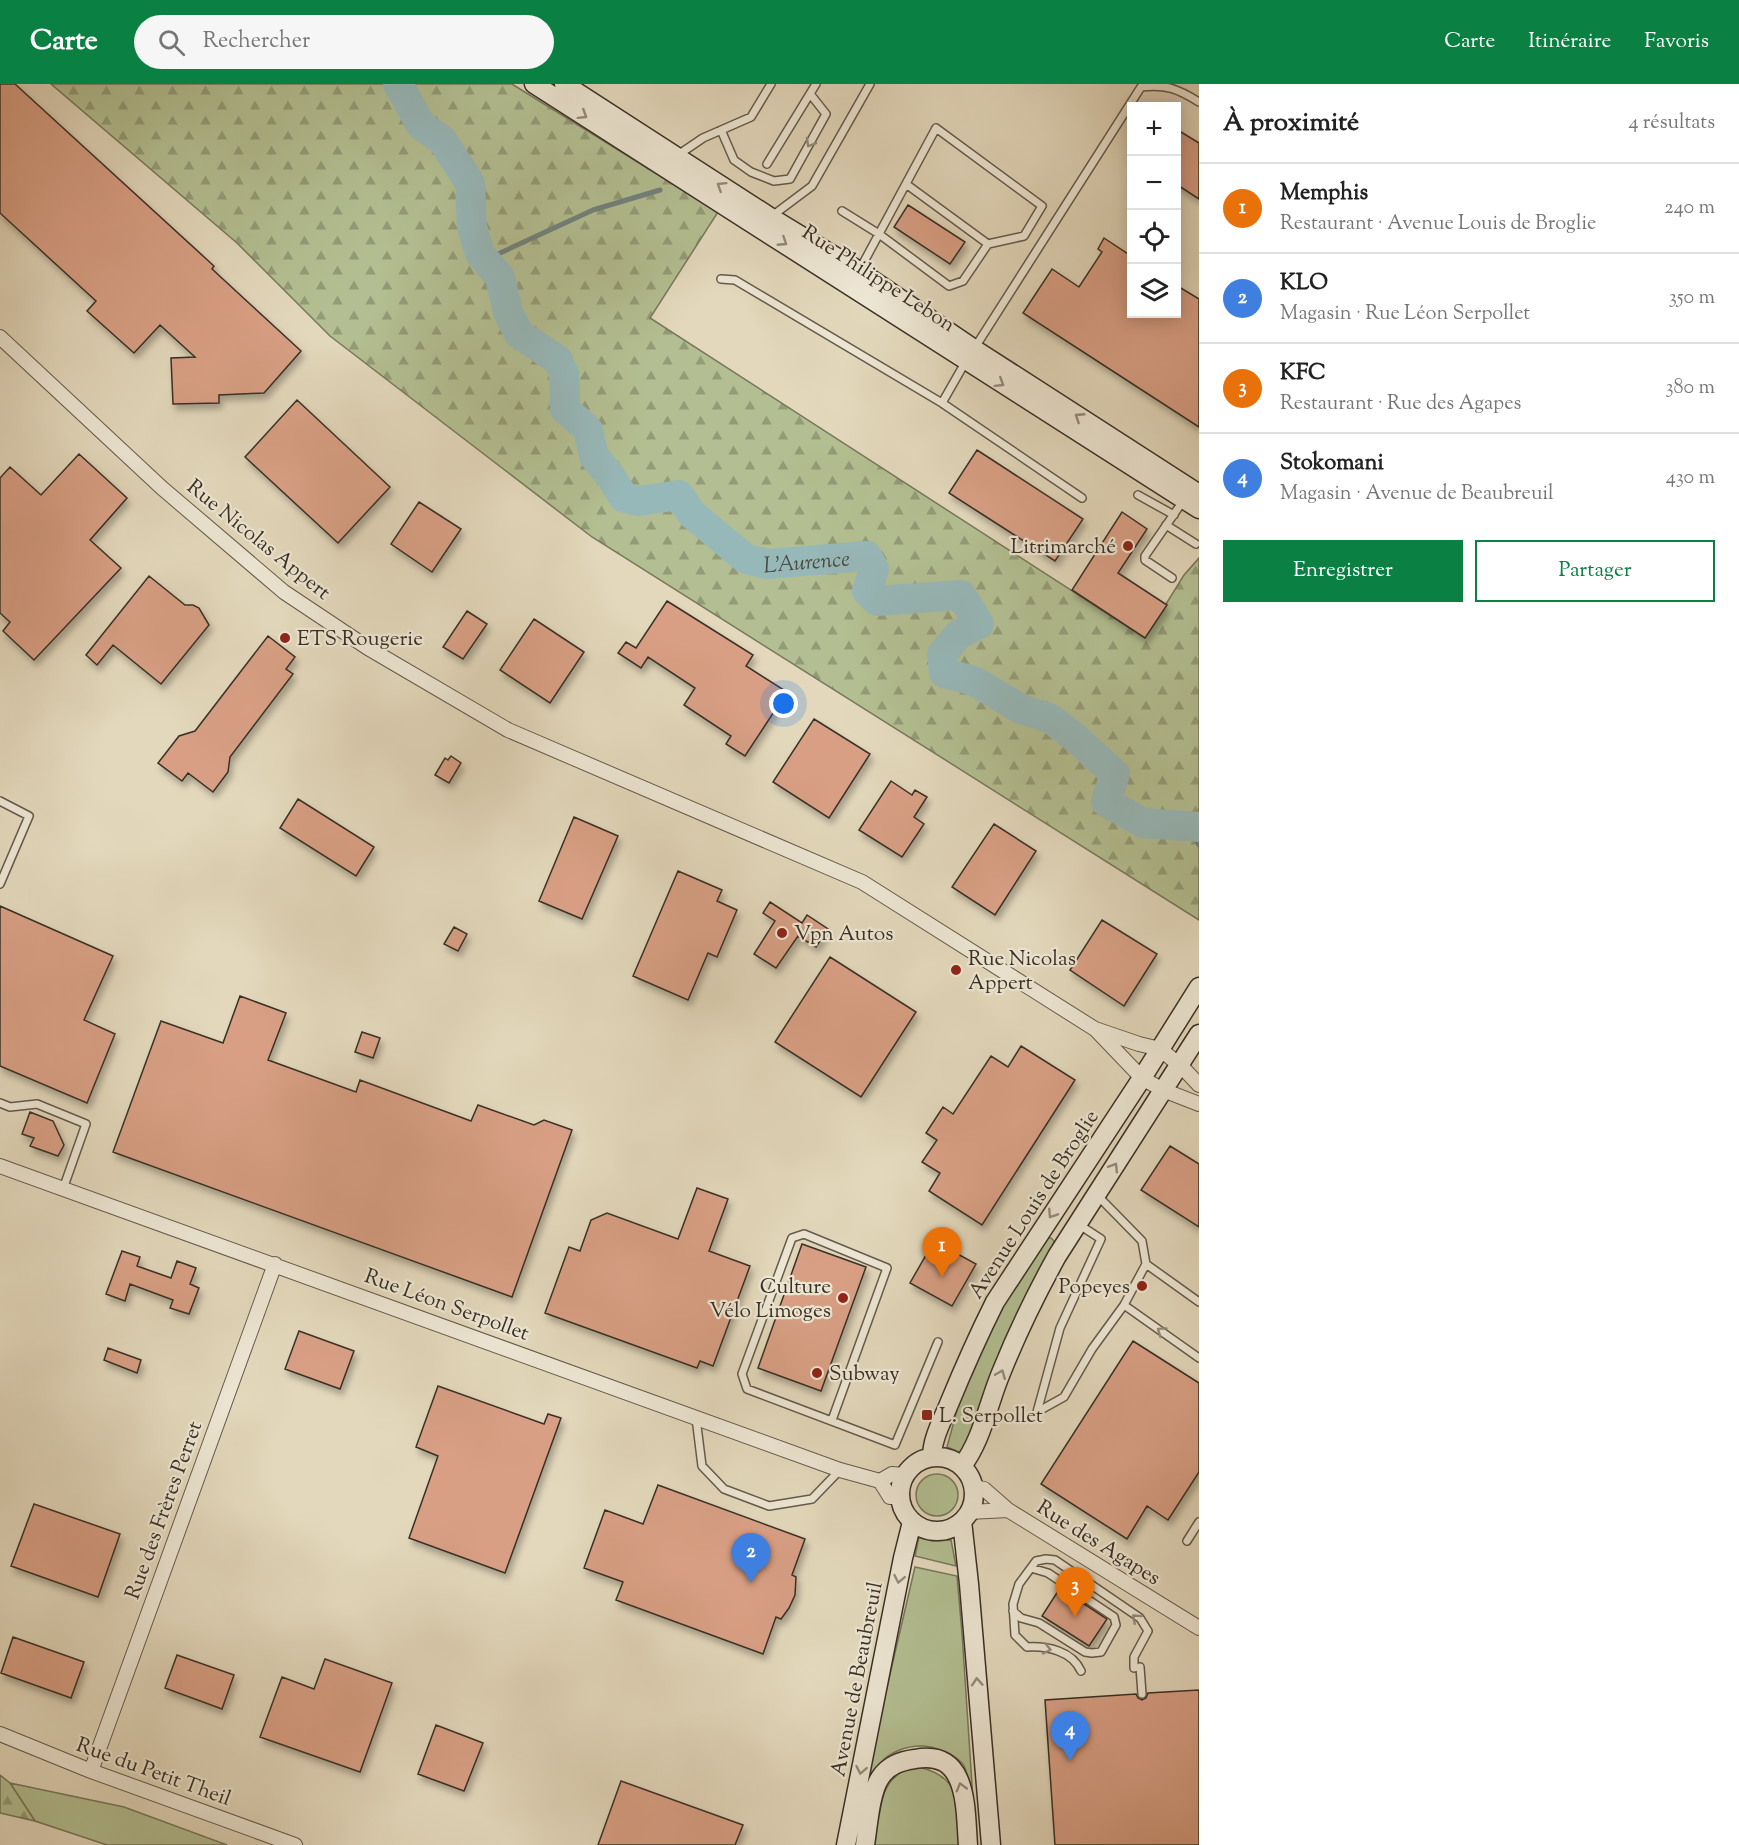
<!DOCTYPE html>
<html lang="fr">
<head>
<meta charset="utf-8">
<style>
  :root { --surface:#fff; --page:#f6f6f6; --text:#222; --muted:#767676; --line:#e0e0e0; --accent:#0b8043 }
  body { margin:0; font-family:"Sorts Mill Goudy",serif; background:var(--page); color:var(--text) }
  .controls { position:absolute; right:18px; top:18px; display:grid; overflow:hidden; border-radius:0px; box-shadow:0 3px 15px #0003 }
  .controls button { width:54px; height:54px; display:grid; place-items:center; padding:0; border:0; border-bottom:2px solid var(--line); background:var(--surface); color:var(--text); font:30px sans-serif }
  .you { position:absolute; left:784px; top:620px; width:21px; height:21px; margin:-15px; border:4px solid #fff; border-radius:50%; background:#1a73e8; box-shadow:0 0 0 9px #1a73e833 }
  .badge { display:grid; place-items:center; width:39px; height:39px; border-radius:50%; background:var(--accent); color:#fff; font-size:20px; font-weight:700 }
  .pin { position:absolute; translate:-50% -50px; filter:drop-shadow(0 2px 3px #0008) }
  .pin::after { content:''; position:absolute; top:32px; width:21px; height:18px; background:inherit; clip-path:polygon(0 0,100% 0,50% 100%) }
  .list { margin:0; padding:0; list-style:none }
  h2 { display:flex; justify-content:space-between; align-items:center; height:78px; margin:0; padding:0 24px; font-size:26px }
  h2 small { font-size:20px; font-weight:400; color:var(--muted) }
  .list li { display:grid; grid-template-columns:39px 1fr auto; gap:18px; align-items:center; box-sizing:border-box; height:90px; padding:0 24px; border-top:2px solid var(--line) }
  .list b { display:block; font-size:22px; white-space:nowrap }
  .list p { margin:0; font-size:20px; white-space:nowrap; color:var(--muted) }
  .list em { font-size:20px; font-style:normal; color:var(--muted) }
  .actions { display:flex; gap:12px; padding:18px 24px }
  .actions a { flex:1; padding:14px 0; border:2px solid var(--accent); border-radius:0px; text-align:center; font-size:21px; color:var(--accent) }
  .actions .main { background:var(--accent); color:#fff }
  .icon { flex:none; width:33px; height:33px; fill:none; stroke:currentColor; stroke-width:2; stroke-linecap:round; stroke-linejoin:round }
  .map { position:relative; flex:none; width:1199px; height:1761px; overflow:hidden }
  header { display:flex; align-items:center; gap:36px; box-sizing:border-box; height:84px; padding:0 30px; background:var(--accent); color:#fff }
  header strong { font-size:28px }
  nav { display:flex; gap:33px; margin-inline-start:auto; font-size:21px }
  .search { width:420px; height:54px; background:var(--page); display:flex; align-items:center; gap:15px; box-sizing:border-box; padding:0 21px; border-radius:33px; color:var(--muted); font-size:22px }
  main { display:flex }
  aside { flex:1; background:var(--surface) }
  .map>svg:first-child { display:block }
  .grass { fill:#b3bf92; stroke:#76785c; stroke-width:1.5 }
  .forest { fill:url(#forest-firs); stroke:#76785c; stroke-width:1.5 }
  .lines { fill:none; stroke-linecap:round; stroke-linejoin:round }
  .stream { stroke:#71827e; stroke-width:5 }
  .river { stroke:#97b8b9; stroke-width:30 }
  .building { fill:#d89f84; stroke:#393026; stroke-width:1.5; filter:url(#shadow) }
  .lane-casing { stroke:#645a4c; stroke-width:10 }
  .street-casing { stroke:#645a4c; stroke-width:16 }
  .secondary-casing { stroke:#393026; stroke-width:21 }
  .lane { stroke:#ede6d3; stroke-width:7 }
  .street { stroke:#ede6d3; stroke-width:14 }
  .secondary { stroke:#ede6d3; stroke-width:18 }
  .oneway { stroke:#938b7c }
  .poi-dot { fill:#8f2418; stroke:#ede6d3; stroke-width:2 }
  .labels { text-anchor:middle; stroke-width:4.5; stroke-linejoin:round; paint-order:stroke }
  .street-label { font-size:21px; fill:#393026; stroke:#ede6d3 }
  .poi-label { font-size:21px; fill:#393026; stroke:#ede6d3; text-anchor:start }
  .water-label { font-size:22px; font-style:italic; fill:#4c4b43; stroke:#ede6d3 }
</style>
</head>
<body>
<header>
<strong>Carte</strong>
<div class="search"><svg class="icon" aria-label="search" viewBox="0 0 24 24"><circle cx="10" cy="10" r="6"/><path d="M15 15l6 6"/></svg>Rechercher</div>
<nav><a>Carte</a><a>Itinéraire</a><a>Favoris</a></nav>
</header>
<main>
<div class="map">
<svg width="1199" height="1761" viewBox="0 0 1199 1761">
  <defs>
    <pattern id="forest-firs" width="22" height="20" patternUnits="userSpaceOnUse" patternTransform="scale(1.5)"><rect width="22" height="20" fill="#b3bf92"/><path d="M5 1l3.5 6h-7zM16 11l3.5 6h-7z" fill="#939c77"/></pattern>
    <filter id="shadow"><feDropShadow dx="3" dy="5.5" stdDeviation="3" flood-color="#0004"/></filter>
  </defs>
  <rect width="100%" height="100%" fill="#e3d8bc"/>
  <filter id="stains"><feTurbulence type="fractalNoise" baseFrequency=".00333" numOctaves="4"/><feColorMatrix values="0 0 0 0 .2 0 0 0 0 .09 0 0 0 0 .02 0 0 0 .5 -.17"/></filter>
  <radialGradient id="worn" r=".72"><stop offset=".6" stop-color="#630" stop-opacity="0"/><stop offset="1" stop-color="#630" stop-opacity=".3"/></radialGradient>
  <path class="grass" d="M1047,1154H1051L1054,1157L1053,1164L964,1370L947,1363L960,1315L994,1232Z
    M916 1411a21 21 0 1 1 42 0a21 21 0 1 1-42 0Z
    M919,1453L932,1457L951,1456L956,1482L915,1472Z
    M915,1483L957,1492L962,1549L976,1761H973C972,1745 972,1689 962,1679C952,1669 935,1662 921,1662C906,1662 889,1668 880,1680C873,1689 863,1746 859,1761H854L867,1689Z
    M919,1683C964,1694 958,1723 961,1761H874C880,1728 878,1687 919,1683Z
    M10,1699L124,1723L227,1761H107L35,1737Z"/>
  <path class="forest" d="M51,0H512L718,128L650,234L1145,554L1184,491L1199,474V836L592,453L330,252L237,159Z
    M0,1691L10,1699L35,1737L0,1729Z"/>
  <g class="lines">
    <path class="stream" d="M485,176L593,126L660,106
      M1187,742L1199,761"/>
    <path class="river" id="s1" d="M398,0L421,41L442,56L470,99L472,143L480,170L500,193L508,228L519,250L558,276L564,290L565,325L588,346L594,372L611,393L624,414L639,417L679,411L692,430L746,475L768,480L867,472L874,485L867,507L877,517L961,511L979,540L958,551L942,570L944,589L974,597L1021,625L1051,635L1072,651L1115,690L1106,718L1143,739L1199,743"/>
  </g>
  <path class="building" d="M0,0H15L214,182L212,185L301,267L264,309L219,311V319L173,320L171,274L195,273L160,241L134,269L87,227L96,217L0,129Z
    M1176,45L1199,59V115L1176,100Z
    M908,121L965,158L950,180L894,143Z
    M1104,154L1131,172V230H1176V201L1199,215V343L1023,229L1052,185L1079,203L1102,168L1098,165Z
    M297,316L390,403L338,459L245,373Z
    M977,366L1083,435L1055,477L949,409Z
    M79,370L127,414L90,456L121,484L34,576L3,547L10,538L0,529V394L10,383L41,411Z
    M419,418L461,445L432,488L391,460Z
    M1122,428L1147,445L1118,489L1167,521L1145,554L1072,506Z
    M149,492L185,521H193L199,524L209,541L161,600L113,561L97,581L86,571Z
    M667,517L753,571L746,582L787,608L745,672L726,660L731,652L684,621L695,604L648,573L641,584L618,569L626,558L636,564Z
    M467,527L487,540L463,575L443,563Z
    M534,535L584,568L550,619L500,586Z
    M268,552L295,573L286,585L293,590L230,673L228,688L213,708L188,689L182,697L158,679L179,652L195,647Z
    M814,635L870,670L829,734L773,698Z
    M451,672L461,679L449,699L435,691L445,674L448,676Z
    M891,697L912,711L915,706L927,713L914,733L924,740L902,773L859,746Z
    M298,715L374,763L356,792L280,744Z
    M574,733L618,752L582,835L539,817Z
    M994,740L1036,767L995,831L952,803Z
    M678,787L722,806L717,817L737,826L717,873L708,869L688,916L633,892Z
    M770,818L802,839L807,831L828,845L816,863L798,852L776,884L754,870L775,837L763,829Z
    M0,822L113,872L84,936L115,950L87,1019L0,982Z
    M1102,836L1157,870L1124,922L1070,886Z
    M454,843L467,850L458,867L444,860Z
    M830,873L916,928L861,1013L775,958Z
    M240,912L286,929L268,976L356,1008L360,996L471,1037L478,1021L534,1041L544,1036L572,1046L512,1213L113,1068L161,937L223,959Z
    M362,948L380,954L373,974L355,968Z
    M1021,962L1075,996L982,1141L929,1107L940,1089L922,1078L937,1056L926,1049L943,1023L953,1030L991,972L1008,983Z
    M30,1028L53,1037L64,1061L58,1072L30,1062L34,1054L22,1050Z
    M1170,1062L1199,1080V1143L1141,1106Z
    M697,1104L728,1115L709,1167L750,1182L713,1282L700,1277L697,1284L545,1229L569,1163L580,1167L591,1136L607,1129L678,1155Z
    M934,1157L976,1180L952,1222L910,1199Z
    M802,1160L866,1183L821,1307L758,1284Z
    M122,1167L140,1173L137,1182L171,1194L177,1177L196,1184L190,1200L199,1204L189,1230L170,1224L173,1216L130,1200L125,1217L106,1210Z
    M299,1247L354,1267L340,1305L285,1285Z
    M1133,1257L1199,1299V1388L1168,1436L1147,1422L1127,1455L1041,1400Z
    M108,1264L141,1276L137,1289L104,1276Z
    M438,1302L544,1340L548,1330L561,1334L505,1489L409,1454L438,1372L416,1363Z
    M658,1401L805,1455L792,1491L796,1493L795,1511L789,1524L781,1535L776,1533L763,1570L616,1516L623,1498L584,1484L605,1426L643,1440Z
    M34,1420L120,1450L98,1513L11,1482Z
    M1060,1504L1107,1535L1089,1562L1042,1532Z
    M13,1553L84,1578L71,1614L1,1589Z
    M177,1571L234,1591L222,1625L165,1604Z
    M325,1575L392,1599L360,1688L260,1653L282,1593L314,1605Z
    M1199,1606V1761H1055L1045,1616L1136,1610L1138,1614L1142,1616L1146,1614L1148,1609Z
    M436,1641L483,1659L464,1707L418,1690Z
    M621,1697L743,1741L735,1761H598Z"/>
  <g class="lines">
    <g class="lane-casing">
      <path id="lane" d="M721,46L734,76L751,88L774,97L790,95L826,30L811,11
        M678,71L703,54L751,33L771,0
        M767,80L816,0
        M842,127L879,150L949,202L963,197L988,160
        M772,132L812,102L870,0
        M859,187L936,44L1042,122L1024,152L988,160L906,100
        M721,195L735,196L942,319
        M974,265L1141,3C1166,0 1178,5 1199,18
        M966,277L942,319L1082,414
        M1138,411L1174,431
        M1166,441L1196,460
        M1172,494L1145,476V472L1183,417
        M0,717L29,732L0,800
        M0,1019L10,1023L37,1020L86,1040L63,1105
        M1078,1140L1101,1155L1060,1244L1037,1328L1064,1313L1092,1265L1124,1221L1146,1180L1142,1157L1097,1111
        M1146,1180L1199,1218
        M1124,1221L1199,1274
        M696,1334L702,1382L724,1405L769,1422L812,1415L840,1386
        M832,1336L887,1184L804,1150L792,1154L742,1290L747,1305L895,1361L938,1258
        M1187,1457L1199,1438
        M1013,1527L1021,1534L1039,1539L1085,1568L1092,1569L1101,1568L1116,1541L1114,1533L1048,1489L1031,1484
        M1140,1583L1142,1610
        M1081,1587C1072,1567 1048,1562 1027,1563L1015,1551L1013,1520L1019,1500L1036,1477L1046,1475L1055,1476L1140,1534L1148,1547L1134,1573V1584"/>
    </g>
    <g class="street-casing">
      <path id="street" d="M0,253L162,404L284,508L368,564L508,646L862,798L1095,945L1139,960L1160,965L1183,984L1199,1001
        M1096,946L1142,994L1163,1006L1199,1020
        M0,1082L840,1386L880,1397
        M901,1413H890L880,1397L892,1390L905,1391
        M1008,1426L1199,1544
        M969,1428L1008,1426L984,1405L973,1403
        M0,1650L91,1687L295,1761
        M91,1687L275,1180"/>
    </g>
    <g class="secondary-casing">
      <path id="secondary" d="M534,0L1199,425
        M564,0L770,133L859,187L974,265L1199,410
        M932,1373C932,1355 942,1337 949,1320C963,1286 978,1252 995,1218L1142,994L1199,903
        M900 1410a37 37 0 1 1 74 0a37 37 0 1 1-74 0Z
        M962,1382C982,1356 988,1320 1001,1289C1017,1249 1036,1210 1057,1172L1199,950
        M962,1437L969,1500L991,1761
        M846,1761L903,1474L912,1438
        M865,1761C868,1743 870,1709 880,1694C888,1681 901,1677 915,1675C969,1665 965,1725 968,1761"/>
    </g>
    <use href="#lane" class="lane"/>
    <use href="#street" class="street"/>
    <use href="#secondary" class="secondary"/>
  </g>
  <defs><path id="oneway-chevron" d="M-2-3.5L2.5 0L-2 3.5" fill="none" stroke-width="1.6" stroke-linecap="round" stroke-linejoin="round" transform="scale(1.5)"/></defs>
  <g class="oneway">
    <use href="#oneway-chevron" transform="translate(583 31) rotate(32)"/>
    <use href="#oneway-chevron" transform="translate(810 59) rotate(120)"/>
    <use href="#oneway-chevron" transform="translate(721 102) rotate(-148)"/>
    <use href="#oneway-chevron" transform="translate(783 158) rotate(33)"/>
    <use href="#oneway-chevron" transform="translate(1000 299) rotate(32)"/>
    <use href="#oneway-chevron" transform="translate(1079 333) rotate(-147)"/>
    <use href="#oneway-chevron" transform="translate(1114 1083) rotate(-58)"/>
    <use href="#oneway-chevron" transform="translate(1052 1130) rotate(123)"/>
    <use href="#oneway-chevron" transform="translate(1161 1247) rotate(-145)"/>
    <use href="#oneway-chevron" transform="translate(1001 1290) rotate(-68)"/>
    <use href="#oneway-chevron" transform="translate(899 1495) rotate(101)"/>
    <use href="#oneway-chevron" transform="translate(1136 1534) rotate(-138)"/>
    <use href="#oneway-chevron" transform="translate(1047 1565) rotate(12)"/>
    <use href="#oneway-chevron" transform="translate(977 1598) rotate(-94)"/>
    <use href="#oneway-chevron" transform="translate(861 1686) rotate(101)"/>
    <use href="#oneway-chevron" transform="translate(961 1703) rotate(-106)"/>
  </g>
  <g class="poi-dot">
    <circle cx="1128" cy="462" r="6"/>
    <circle cx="285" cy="554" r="6"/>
    <circle cx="782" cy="849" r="6"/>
    <circle cx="956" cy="886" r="6"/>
    <circle cx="1142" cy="1202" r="6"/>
    <circle cx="843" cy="1214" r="6"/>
    <circle cx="817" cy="1289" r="6"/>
    <rect x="921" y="1325" width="12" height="12" rx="3"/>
  </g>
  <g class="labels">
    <g class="street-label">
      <text transform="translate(879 194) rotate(33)" y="7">Rue Philippe Lebon</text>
      <text transform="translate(259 455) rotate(39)" y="7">Rue Nicolas Appert</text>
      <text transform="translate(1033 1120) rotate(-57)" y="7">Avenue Louis de Broglie</text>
      <text transform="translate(447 1220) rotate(20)" y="7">Rue Léon Serpollet</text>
      <text transform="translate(163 1426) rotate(-70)" y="7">Rue des Frères Perret</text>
      <text transform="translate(1099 1458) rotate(32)" y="7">Rue des Agapes</text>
      <text transform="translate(856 1595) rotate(-79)" y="7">Avenue de Beaubreuil</text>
      <text transform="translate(154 1687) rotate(20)" y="7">Rue du Petit Theil</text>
    </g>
    <g class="poi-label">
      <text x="1116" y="469" text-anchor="end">Litrimarché</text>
      <text x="297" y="561">ETS Rougerie</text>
      <text x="794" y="856">Vpn Autos</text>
      <text x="968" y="881">Rue Nicolas<tspan x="968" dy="24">Appert</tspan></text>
      <text x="831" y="1209" text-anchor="end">Culture<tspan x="831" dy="24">Vélo Limoges</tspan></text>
      <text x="1130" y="1209" text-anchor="end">Popeyes</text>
      <text x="829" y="1296">Subway</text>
      <text x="939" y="1338">L. Serpollet</text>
    </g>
    <g class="water-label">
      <text dy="8" stroke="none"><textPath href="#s1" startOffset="704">L'Aurence</textPath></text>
    </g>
  </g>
  <rect width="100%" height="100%" filter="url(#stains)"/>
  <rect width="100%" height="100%" fill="url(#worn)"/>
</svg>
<div class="controls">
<button>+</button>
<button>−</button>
<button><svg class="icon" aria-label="locate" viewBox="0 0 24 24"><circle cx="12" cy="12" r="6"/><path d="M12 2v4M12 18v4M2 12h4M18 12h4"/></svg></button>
<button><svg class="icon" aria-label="layers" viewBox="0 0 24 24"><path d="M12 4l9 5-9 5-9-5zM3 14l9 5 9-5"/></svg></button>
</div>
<div class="you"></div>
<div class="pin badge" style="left:942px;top:1193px;background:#e8710a">1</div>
<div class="pin badge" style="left:751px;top:1499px;background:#3f7fe0">2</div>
<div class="pin badge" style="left:1075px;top:1533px;background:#e8710a">3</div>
<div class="pin badge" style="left:1070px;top:1677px;background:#3f7fe0">4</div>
</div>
<aside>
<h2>À proximité<small>4 résultats</small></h2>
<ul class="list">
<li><span class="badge" style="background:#e8710a">1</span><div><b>Memphis</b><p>Restaurant · Avenue Louis de Broglie</p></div><em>240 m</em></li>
<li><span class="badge" style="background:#3f7fe0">2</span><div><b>KLO</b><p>Magasin · Rue Léon Serpollet</p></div><em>350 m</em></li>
<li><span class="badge" style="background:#e8710a">3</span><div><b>KFC</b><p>Restaurant · Rue des Agapes</p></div><em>380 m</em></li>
<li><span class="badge" style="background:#3f7fe0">4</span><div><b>Stokomani</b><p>Magasin · Avenue de Beaubreuil</p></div><em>430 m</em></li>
</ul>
<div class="actions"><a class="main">Enregistrer</a><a>Partager</a></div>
</aside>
</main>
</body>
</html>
